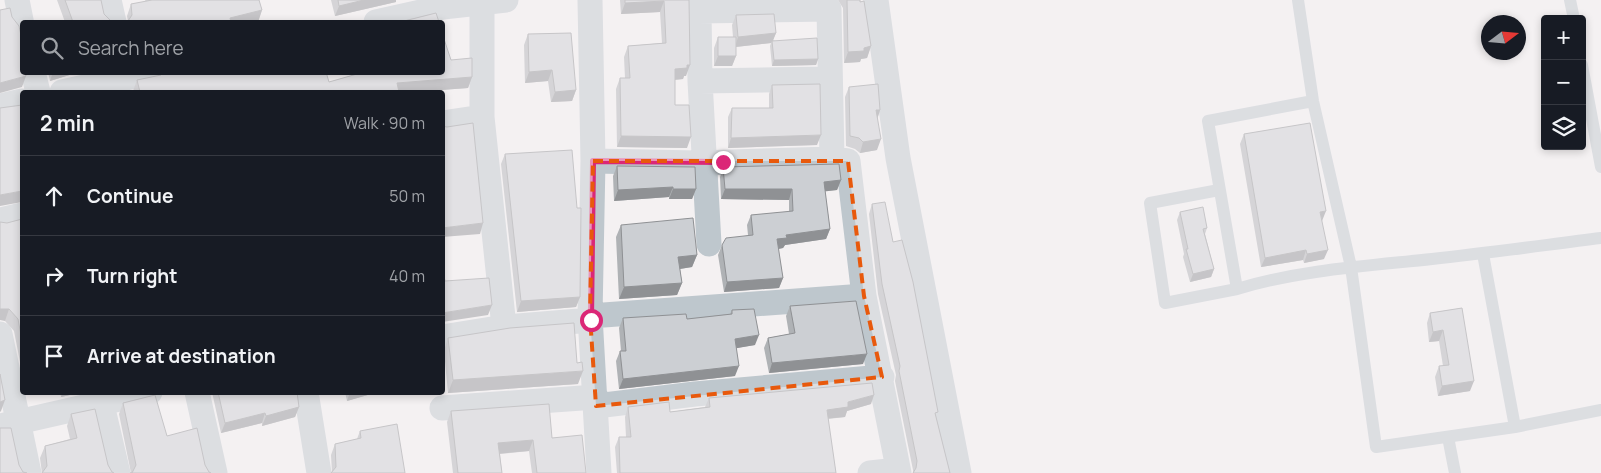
<!DOCTYPE html>
<html lang="en">
<head>
<meta charset="utf-8">
<style>
  :root { --surface:#171b24; --page:#20242c; --text:#f1f3f6; --muted:#9ea1a6; --line:#363941 }
  body { margin:0; font-family:Manrope,sans-serif; background:var(--page); color:var(--text) }
  .controls { position:absolute; right:15px; top:15px; display:grid; overflow:hidden; border-radius:5px; box-shadow:0 2px 8px #0003 }
  .controls button { width:45px; height:45px; display:grid; place-items:center; padding:0; border:0; border-bottom:1px solid var(--line); background:var(--surface); color:var(--text); font:25px sans-serif }
  .compass { position:absolute; left:1481px; top:15px; width:45px; height:45px; border-radius:50%; background:var(--surface); box-shadow:0 2px 8px #0003; rotate:74deg }
  .stop { position:absolute; width:15px; height:15px; margin:-11px; border:4px solid #db2777; border-radius:50%; background:#fff }
  .stop.end { background:#db2777; border-color:#fff; box-shadow:0 1px 5px #0008 }
  .list { margin:0; padding:0; list-style:none }
  h2 { display:flex; justify-content:space-between; align-items:center; height:65px; margin:0; padding:0 20px; font-size:21px }
  h2 small { font-size:16px; font-weight:400; color:var(--muted) }
  .list li { display:grid; grid-template-columns:32px 1fr auto; gap:15px; align-items:center; box-sizing:border-box; height:80px; padding:0 20px; border-top:1px solid var(--line) }
  .list b { display:block; font-size:19px; white-space:nowrap }
  .list em { font-size:16px; font-style:normal; color:var(--muted) }
  .icon { flex:none; width:28px; height:28px; fill:none; stroke:currentColor; stroke-width:2; stroke-linecap:round; stroke-linejoin:round }
  .map { position:relative; flex:none; width:1601px; height:473px; overflow:hidden }
  .search { position:absolute; background:var(--surface); box-shadow:0 2px 8px #0003; left:20px; top:20px; width:425px; height:55px; display:flex; align-items:center; gap:12px; box-sizing:border-box; padding:0 18px; border-radius:5px; color:var(--muted); font-size:19px }
  .panel { position:absolute; background:var(--surface); box-shadow:0 2px 8px #0003; left:20px; top:90px; width:425px; height:305px; border-radius:5px }
  .map>svg:first-child { display:block }
  .lines { fill:none; stroke-linecap:round; stroke-linejoin:round }
  .service { stroke:#bec7cd; stroke-width:12 }
  .minor { stroke:#bec7cd; stroke-width:25 }
  .wall { fill:#afb2b5 }
  .shaded-wall { fill:#8f9194 }
  .building { fill:#cccfd3; stroke:#8f9194 }
  .route { stroke:#db2777; stroke-width:6 }
  .marked { fill:none; stroke:#e8590c; stroke-width:4; stroke-dasharray:10 6; stroke-linejoin:round }
</style>
</head>
<body>
<div class="map">
<svg width="1601" height="473" viewBox="0 0 1601 473">
  <rect width="100%" height="100%" fill="#f4f1f2"/>
  <g class="lines">
    <path class="service" d="M1298,0L1313,101L1351,267L1376,447L1515,427L1601,410
      M1570,0L1574,19
      M1582,65L1601,167
      M1313,101L1208,121L1237,289C1300,270 1366,266 1432,259C1488,253 1545,245 1601,238
      M1219,190L1150,203L1165,303L1237,289
      M1483,254L1515,427
      M1448,437L1455,473"/>
    <path class="minor" d="M17,0L22,25
      M109,0L114,22
      M590,0L593,161L590,316L599,473
      M699,0V11L829,9L832,159
      M876,0L898,158L959,473
      M482,3V117L504,327
      M699,11L700,81L709,244
      M376,22L443,7L506,0
      M33,72L38,92
      M700,81L828,79
      M62,92L153,72
      M0,106L22,101
      M442,123L482,117
      M593,161L698,163L832,159L848,161L864,296L899,473
      M0,220L22,215
      M590,316L864,296
      M0,334L29,473
      M442,337L504,327L591,320
      M99,392L118,473
      M197,392L215,473
      M306,392L319,473
      M596,406L695,394L882,377
      M442,408L596,397
      M0,426L150,392
      M870,473L898,470"/>
  </g>
  <path class="wall" d="M57,0H101L104,14L112,22H65Z
    M145,0H259L262,10L258,22H125L128,21L127,16L131,4L146,2Z
    M331,0H396V2L335,16Z
    M620,0H689L686,76H684L683,79L675,80V105L687,148L617,147L616,89L620,78H625L624,57L628,46L662,43L660,12L621,14Z
    M838,0H860L871,46L867,58L861,59L860,62L844,63L843,8Z
    M736,15L776,33L773,40L818,59L816,65L772,66L770,46L771,43L736,47V56L732,66H714V48L718,37H733L732,25Z
    M528,34L576,90L572,101L551,102L548,81L525,83L524,45Z
    M451,60L472,77L468,88L414,92H133V91L137,80L329,82L361,73V72H442Z
    M48,72H79L50,81Z
    M772,85L817,145L728,148V117L732,108H769V94Z
    M849,87L880,110L877,119V150L860,153L855,149L846,146L845,97Z
    M1244,134L1322,221L1324,259L1304,263L1303,260L1261,267L1240,144Z
    M505,154L580,297L576,307L517,312L501,164Z
    M617,166L696,189L692,199H669V197L614,201L613,176Z
    M723,167L841,180L837,190L825,191L830,229L826,239L785,245L783,248L778,249L783,278L779,288L724,292L718,255L722,245L748,235L747,225L751,215L789,212V200L721,199L720,177Z
    M872,204L893,242L950,473H913V470L895,381L896,375L878,294L869,214Z
    M1180,212L1207,228L1205,234L1214,269L1211,277L1190,282L1183,257L1184,254L1177,220Z
    M22,219V372L14,331L5,321L7,223Z
    M621,225L697,255L692,267L680,269L682,283L677,295L619,299L616,237Z
    M790,306L863,364L769,373L764,348L768,338L789,334L786,316Z
    M1462,308L1470,391L1438,396L1435,377L1439,366H1443L1439,341L1429,342L1427,323L1430,313Z
    M732,310L755,345L736,348L735,376L619,389L616,361L620,351H621L619,328L623,318L687,319L730,314Z
    M448,338L578,384L448,393L444,351Z
    M60,392H83L61,397Z
    M212,392H297L299,407L295,417L262,426V423L221,433Z
    M345,392H378L347,401Z
    M709,398L871,404L847,411L845,417L828,419L836,473H617L615,447L619,437H626L625,417L628,407L670,412L705,407Z
    M123,403L205,465L209,472L131,473L119,414Z
    M451,411L552,438L586,473H532L529,451L500,454L502,473H453L447,422Z
    M71,414L108,465L112,472L42,473L40,458L45,446L70,439L67,426Z
    M360,431L405,473L332,472L331,455L335,444L357,439Z"/>
  <path class="shaded-wall" d="M364,0H396V2L335,16L339,6Z
    M664,1L660,12L621,14L625,3Z
    M262,10L258,22H228L230,18Z
    M776,33L772,43V41L771,43L735,47L738,37Z
    M871,46L867,58L861,59L860,62L844,63L848,52Z
    M718,56H736L732,66H714Z
    M818,59L816,65L772,66L774,60Z
    M687,65H690L686,76H684L683,79L671,80L675,69Z
    M552,70L548,81L525,83L529,72Z
    M53,72H79L50,81Z
    M26,76L22,87L0,93V83Z
    M472,77L468,88L414,92H393L397,83Z
    M576,90L572,101L551,102L555,92Z
    M876,110H880L877,120Z
    M821,135L817,145L728,148L731,138Z
    M621,136L691,137L687,148L617,147Z
    M881,139L877,150L860,153L863,142Z
    M841,180L837,190L820,192L824,182Z
    M673,187L669,197L614,201L618,190Z
    M673,189H696L692,199H669Z
    M725,189H792L789,200L721,199Z
    M22,191V202L0,206V195Z
    M1326,211L1322,221L1320,212Z
    M483,223L480,234L442,237V228Z
    M830,229L826,239L785,245L783,248L773,250L777,239L786,235Z
    M1306,250L1303,260L1261,267L1265,258Z
    M1328,250L1324,259L1304,263L1307,254Z
    M697,255L692,267L673,270L678,257Z
    M1214,269L1211,277L1190,282L1193,274Z
    M783,278L779,288L724,292L727,282Z
    M682,283L677,295L619,299L624,287Z
    M580,297L576,307L517,312L521,301Z
    M492,305L488,315L442,322V313Z
    M0,309H9L5,321L0,320Z
    M1443,330L1439,341L1429,342L1433,332Z
    M759,335L755,345L732,349L735,339Z
    M867,354L863,364L769,373L772,363Z
    M739,366L735,376L619,389L623,379Z
    M583,371L578,384L448,393L453,380Z
    M1474,381L1470,391L1438,396L1442,386Z
    M63,392H83L61,397Z
    M350,392H378L347,401Z
    M874,395L871,404L847,411L845,417L823,419L827,410L848,402Z
    M5,400L1,411L0,412V402Z
    M299,407L295,417L262,426L266,416Z
    M265,413L262,423L221,433L225,423Z
    M533,440L529,451L495,454L498,443Z"/>
  <path class="building" d="M65,0H101L104,14L112,22H73Z
    M152,0H259L262,10L230,18L231,22H125L128,21L132,15L131,4Z
    M338,0H364L339,6Z
    M625,0H689L690,65H687V68L675,69V105H689L691,137L621,136L620,78H630L628,46L666,43L664,1L625,3Z
    M847,0H860V2L864,1L871,46L864,48V51L848,52Z
    M10,8L12,17L19,26L22,40V72H25L26,76L0,83V10Z
    M436,13L439,22H400Z
    M774,14L776,33L738,37L736,15Z
    M442,33L451,60L472,58V77L397,83L399,92H140L137,80L161,75L164,72H326L329,82L364,72H442Z
    M571,33L576,90L555,92L552,70L529,72L528,34Z
    M718,37H736V56H718Z
    M817,38L818,59L774,60L772,41Z
    M820,84L821,135L731,138L732,108H773L772,85Z
    M878,84L880,110H876L881,139L863,142L859,138L850,136L849,87Z
    M22,105V191L0,195V108Z
    M473,123L483,223L442,228V126L447,127Z
    M1310,123L1326,211L1320,212L1328,250L1307,254L1306,250L1265,258L1244,134Z
    M572,150L577,208H581L580,297L521,301L505,154Z
    M839,164L841,180L824,182L830,229L786,235L787,238L777,239L783,278L727,282L722,245L726,238L753,235L751,215L793,211L792,189H725L723,167Z
    M617,166L695,167L696,189H673V187L618,190Z
    M885,202L893,242L902,240L913,282L938,412L935,413L950,473H913L916,468L917,461L899,371L900,366L882,284L872,204Z
    M1203,207L1207,228L1203,229L1214,269L1193,274L1186,249H1188L1180,212Z
    M693,218L697,255L678,257L682,283L624,287L621,225Z
    M22,219V341L18,319L9,309H0V222L7,223Z
    M442,266L445,281L489,278L492,305L442,313Z
    M856,301L867,354L772,363L768,338L795,333L790,306Z
    M1462,308L1474,381L1442,386L1439,366L1449,365L1443,330L1433,332L1430,313Z
    M754,309L759,335L735,339L739,366L623,379L620,351H626L623,318L686,314L687,319L732,314V310Z
    M574,323L577,363L582,362L583,371L453,380L448,338L510,328Z
    M0,374L5,400L0,402Z
    M872,383L874,395L848,402V407L827,410L836,473H620L619,437H631L628,407L669,402L670,412L710,407L709,398Z
    M218,392H297L299,407L266,416L265,413L225,423Z
    M155,395L167,436L197,428L205,465L209,472L211,473H130H132L136,465L123,403Z
    M549,404L552,438L582,435L586,473H537L533,440L498,443L502,473H458L451,411Z
    M95,409L108,465L112,472L114,473H42L47,466L45,446L77,438L71,414Z
    M397,424L405,473H331L336,467L335,444L361,438L360,431Z
    M0,428H11L19,465L23,472L27,473H0Z"/>
  <g class="lines">
    <path class="route" d="M591,320L593,161L723,162"/>
  </g>
  <path d="M0 0H1601V473H0ZM593,161H848L864,296L882,377L596,406L590,316Z" fill="#f4f1f2" fill-opacity=".55" fill-rule="evenodd"/>
  <path class="marked" d="M593,161H848L864,296L882,377L596,406L590,316Z"/>
</svg>
<div class="controls">
<button>+</button>
<button>−</button>
<button><svg class="icon" aria-label="layers" viewBox="0 0 24 24"><path d="M12 4l9 5-9 5-9-5zM3 14l9 5 9-5"/></svg></button>
</div>
<svg class="compass" viewBox="-18 -18 36 36"><path d="M0-13l5 13h-10z" fill="#e53935"/><path d="M0 13l5-13h-10z" fill="#9ea1a6"/></svg>
<div class="stop" style="left:591px;top:320px"></div>
<div class="stop end" style="left:723px;top:162px"></div>
<div class="search"><svg class="icon" aria-label="search" viewBox="0 0 24 24"><circle cx="10" cy="10" r="6"/><path d="M15 15l6 6"/></svg>Search here</div>
<section class="panel">
<h2>2 min<small>Walk · 90 m</small></h2>
<ul class="list">
<li><svg class="icon" aria-label="ahead" viewBox="0 0 24 24"><path d="M12 20V5M6 11l6-6 6 6"/></svg><div><b>Continue</b></div><em>50 m</em></li>
<li><svg class="icon" aria-label="right" viewBox="0 0 24 24"><path d="M7 20v-9h11M14 6l5 5-5 5"/></svg><div><b>Turn right</b></div><em>40 m</em></li>
<li><svg class="icon" aria-label="arrive" viewBox="0 0 24 24"><path d="M6 21V4h12l-3 4 3 4H6"/></svg><div><b>Arrive at destination</b></div></li>
</ul>
</section>
</div>
</body>
</html>
